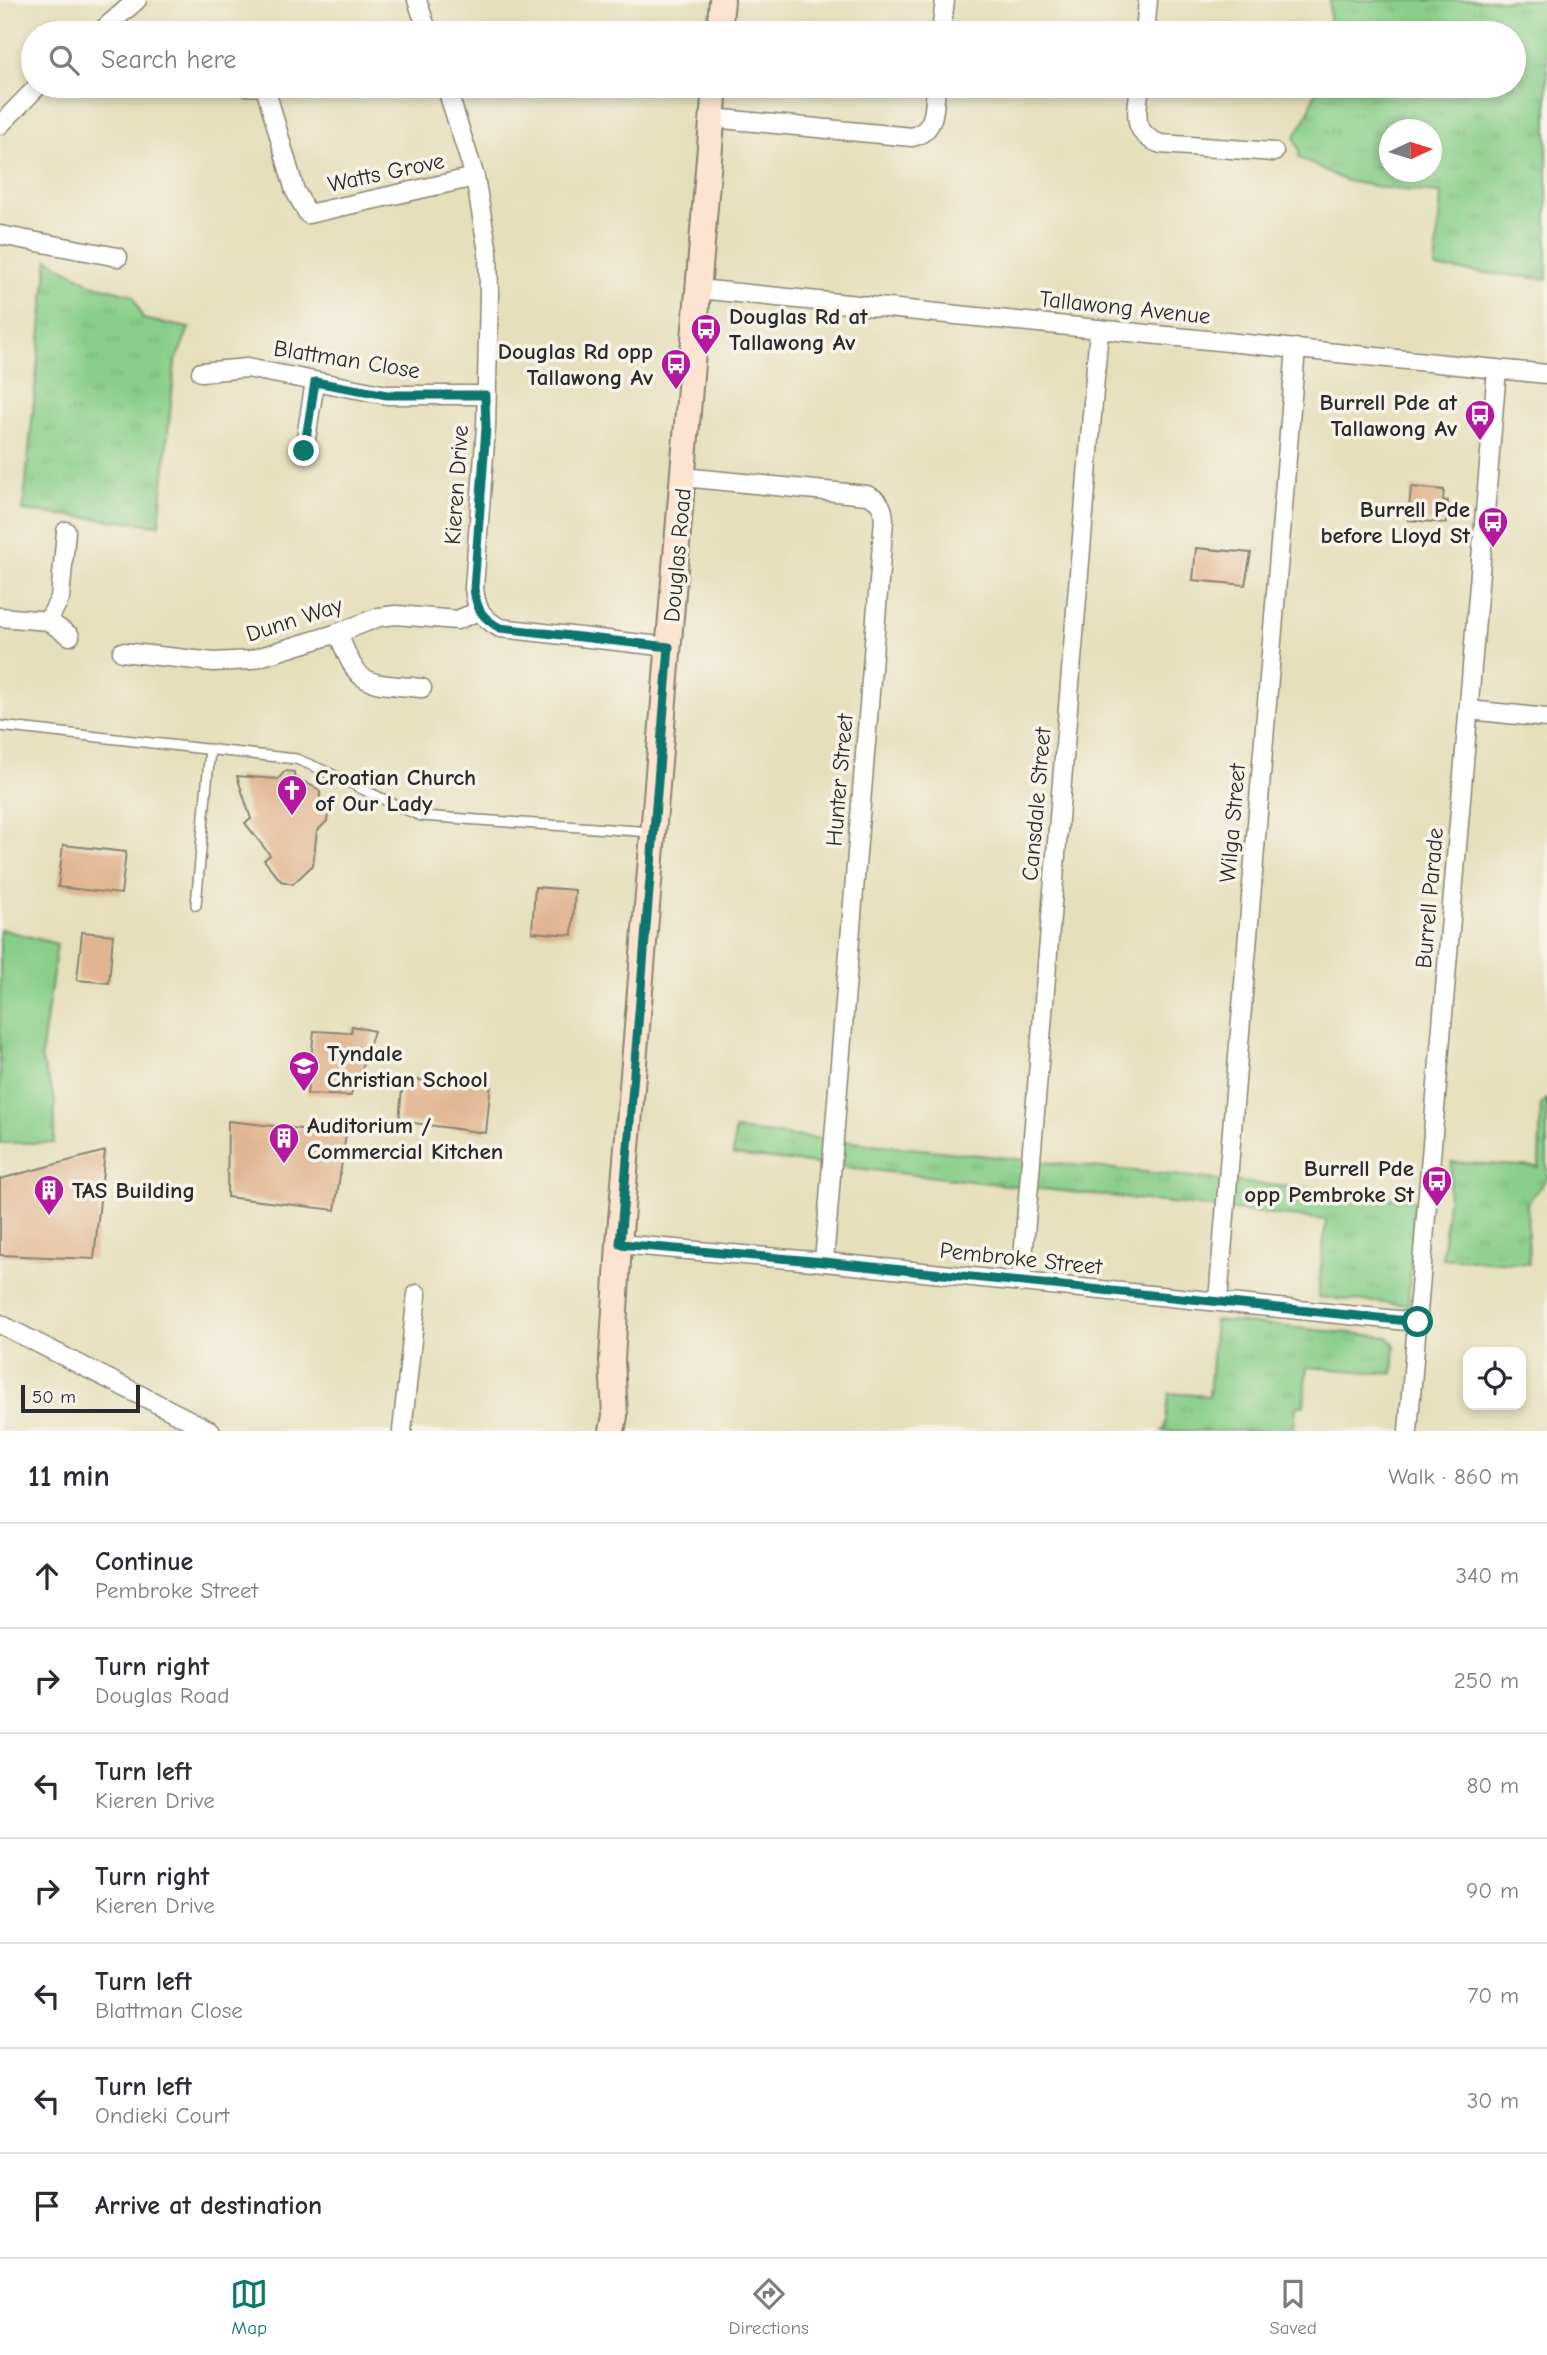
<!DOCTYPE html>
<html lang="en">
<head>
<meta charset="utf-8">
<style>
  :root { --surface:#fff; --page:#f7f7f7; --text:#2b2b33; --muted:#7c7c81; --line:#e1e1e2; --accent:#0f766e }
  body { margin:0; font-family:"Comic Neue",sans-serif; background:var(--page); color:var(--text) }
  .controls { position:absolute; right:21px; bottom:21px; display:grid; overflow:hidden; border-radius:14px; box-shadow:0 4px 10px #0003 }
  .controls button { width:63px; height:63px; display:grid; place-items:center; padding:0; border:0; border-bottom:2px solid var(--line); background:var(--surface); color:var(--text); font:35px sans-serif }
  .compass { position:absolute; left:1379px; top:119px; width:63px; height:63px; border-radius:50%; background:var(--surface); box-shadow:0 4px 10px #0003; rotate:86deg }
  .scale { position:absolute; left:21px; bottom:18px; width:119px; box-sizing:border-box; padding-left:7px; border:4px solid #2b2b2b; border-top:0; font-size:19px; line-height:24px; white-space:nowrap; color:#2b2b2b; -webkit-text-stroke:5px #f7f3e8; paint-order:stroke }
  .stop { position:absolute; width:21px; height:21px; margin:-16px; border:5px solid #0f766e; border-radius:50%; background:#fff }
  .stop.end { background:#0f766e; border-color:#fff; box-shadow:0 2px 7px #0008 }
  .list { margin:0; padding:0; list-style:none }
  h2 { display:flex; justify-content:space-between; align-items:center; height:91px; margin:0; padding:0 28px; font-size:30px }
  h2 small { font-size:23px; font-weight:400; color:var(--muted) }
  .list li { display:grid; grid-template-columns:46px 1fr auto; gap:21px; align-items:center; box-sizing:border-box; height:105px; padding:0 28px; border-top:2px solid var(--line) }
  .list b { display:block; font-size:26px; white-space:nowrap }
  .list p { margin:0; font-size:23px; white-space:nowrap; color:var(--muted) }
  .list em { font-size:23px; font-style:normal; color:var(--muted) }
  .icon { flex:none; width:38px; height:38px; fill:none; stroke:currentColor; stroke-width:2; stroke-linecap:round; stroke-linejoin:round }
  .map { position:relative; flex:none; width:1547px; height:1431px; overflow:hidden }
  .search { position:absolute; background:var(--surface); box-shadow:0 4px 10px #0003; left:21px; right:21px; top:21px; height:77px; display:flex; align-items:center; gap:18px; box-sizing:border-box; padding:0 24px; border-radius:38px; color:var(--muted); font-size:26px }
  .sheet { height:826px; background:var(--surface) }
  nav { display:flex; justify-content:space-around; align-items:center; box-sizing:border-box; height:98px; border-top:2px solid var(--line); background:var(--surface); font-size:19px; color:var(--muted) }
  nav a { display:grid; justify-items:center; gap:4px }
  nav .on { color:var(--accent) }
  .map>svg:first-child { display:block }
  .grass { fill:#88ce89; stroke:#5a7c5a; stroke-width:2 }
  .park { fill:url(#park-tufts); stroke:#5a7c5a; stroke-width:2; fill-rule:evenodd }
  .building { fill:#e1b591 }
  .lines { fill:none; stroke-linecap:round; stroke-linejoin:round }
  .lane-casing { stroke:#888573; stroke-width:12 }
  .street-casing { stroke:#888573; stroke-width:21 }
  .secondary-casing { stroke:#888573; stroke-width:28 }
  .lane { stroke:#fff; stroke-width:9 }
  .street { stroke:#fff; stroke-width:18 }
  .secondary { stroke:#fde4d1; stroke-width:24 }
  .route { stroke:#0f766e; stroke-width:9 }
  .labels { text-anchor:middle; stroke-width:7; stroke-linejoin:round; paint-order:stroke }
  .street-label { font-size:23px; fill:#2b2b2b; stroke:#f7f3e8 }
  .poi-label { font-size:23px; font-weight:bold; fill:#2b2b2b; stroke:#f7f3e8; text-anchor:start }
</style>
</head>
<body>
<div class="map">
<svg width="1547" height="1431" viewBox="0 0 1547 1431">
  <defs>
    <pattern id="park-tufts" width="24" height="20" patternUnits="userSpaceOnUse" patternTransform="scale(1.75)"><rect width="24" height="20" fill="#88ce89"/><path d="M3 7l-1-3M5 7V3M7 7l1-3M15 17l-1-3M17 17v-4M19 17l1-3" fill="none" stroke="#76b176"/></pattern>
  </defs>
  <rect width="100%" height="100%" fill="#f7f3e8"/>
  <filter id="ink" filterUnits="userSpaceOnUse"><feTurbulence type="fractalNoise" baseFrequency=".0143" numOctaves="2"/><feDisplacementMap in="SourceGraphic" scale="14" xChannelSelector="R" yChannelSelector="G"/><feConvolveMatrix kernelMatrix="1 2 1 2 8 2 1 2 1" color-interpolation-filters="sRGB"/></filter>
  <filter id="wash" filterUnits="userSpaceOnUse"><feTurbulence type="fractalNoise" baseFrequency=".00686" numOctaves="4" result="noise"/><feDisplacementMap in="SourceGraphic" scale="28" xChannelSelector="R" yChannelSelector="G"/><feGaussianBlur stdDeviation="1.57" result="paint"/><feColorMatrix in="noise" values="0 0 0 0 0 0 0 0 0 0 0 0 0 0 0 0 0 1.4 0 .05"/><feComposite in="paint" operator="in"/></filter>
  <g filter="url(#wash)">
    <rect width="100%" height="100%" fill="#e5dfbb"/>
    <path class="grass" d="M0,929L57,944L41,1058L55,1101L54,1143H0Z"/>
    <path class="park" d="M1330,0H1547V279L1435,268L1441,193L1391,189L1346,181L1299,158V150L1294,137L1306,118L1318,86H1514V33H1329ZM1390,130H1432V172H1390Z
      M48,259L92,284L133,295L143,319L189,328L175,363L159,525L23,511Z
      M1547,1099V1179L1527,1203L1529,1264L1442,1258L1452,1162L1539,1167L1541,1105Z
      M735,1130L1415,1200L1408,1305L1318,1297L1326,1220L733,1155Z
      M1215,1320L1388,1337L1395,1345L1393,1374L1307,1367L1304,1406H1296L1294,1431H1162L1165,1428L1169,1393L1209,1396Z"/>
    <g id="blocks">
      <path class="building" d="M1411,487L1444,490L1443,501H1448L1446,523L1408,520Z
        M1196,548L1251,553L1245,585L1193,580Z
        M285,771L294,772V777L318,789L320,792V809L325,810L328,815L327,821L317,831L313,865L293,884L281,881L264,860L270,855L245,823L251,819L237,776L278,779Z
        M63,845L126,852L121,894L58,887Z
        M535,887L575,890L572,935L532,932Z
        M82,932L113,935L109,983L77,980Z
        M352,1026L374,1031L357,1084H353L351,1096L307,1094L314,1031L351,1033Z
        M403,1078L465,1086L464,1081L491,1083L486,1133L399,1121Z
        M228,1121L346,1134L335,1210L227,1197Z
        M105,1151L94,1259L0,1255V1179Z"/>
    </g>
  </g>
  <g filter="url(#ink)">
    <use href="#blocks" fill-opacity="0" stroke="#888573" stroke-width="2"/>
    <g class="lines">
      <g class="lane-casing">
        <path id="lane" d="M0,726L296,759C339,775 378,799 421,816L652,832
          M196,905L210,749"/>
      </g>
      <g class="street-casing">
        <path id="street" d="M417,0L428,33
          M99,33L137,0
          M941,33L945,0
          M1145,33L1148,0
          M245,86L265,87L295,191L308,214L475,177
          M446,86L475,177L488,252L489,292L486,428L474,588C476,609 482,618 500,628L669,647
          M1140,86C1137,111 1130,134 1161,144L1274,152
          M712,118L912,137C937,131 934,106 936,86
          M0,125L38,86
          M0,235L118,257
          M698,289L1547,374
          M201,372L247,368L387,395H485
          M304,451L315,381
          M683,477L867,495C879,500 883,506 884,519L824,1262
          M0,617L48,621L70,636
          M48,621L60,598L66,531
          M338,633C360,690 364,682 422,688
          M122,652L214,662L250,660L338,633L379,617L396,615L457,620L479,611
          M1469,710L1547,718
          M619,1244L824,1262L1417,1322
          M1021,1283L1099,329
          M1218,1301L1296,348
          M0,1324L211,1431
          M402,1431L417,1294
          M1408,1431L1497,369"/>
      </g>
      <g class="secondary-casing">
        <path id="secondary" d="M719,33L722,0
          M612,1431L615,1416L612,1360L619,1244L715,86"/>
      </g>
      <use href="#lane" class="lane"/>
      <use href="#street" class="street"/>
      <use href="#secondary" class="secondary"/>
    </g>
  </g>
  <g class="lines" filter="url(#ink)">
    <path class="route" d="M304,451L315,382L387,395H485L486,428L474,588C476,609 482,618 500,628L669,647L620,1244L824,1262L1418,1322"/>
  </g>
  <defs>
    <g id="bus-pin" transform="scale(1.575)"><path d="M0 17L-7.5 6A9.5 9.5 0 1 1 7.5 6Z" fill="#b5179e" stroke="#f7f3e8"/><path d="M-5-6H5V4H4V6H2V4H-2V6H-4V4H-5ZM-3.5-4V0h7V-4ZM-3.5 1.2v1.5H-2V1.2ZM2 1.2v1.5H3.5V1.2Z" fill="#fff"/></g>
    <g id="church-pin" transform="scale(1.575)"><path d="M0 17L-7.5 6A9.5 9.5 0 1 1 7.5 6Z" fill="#b5179e" stroke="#f7f3e8"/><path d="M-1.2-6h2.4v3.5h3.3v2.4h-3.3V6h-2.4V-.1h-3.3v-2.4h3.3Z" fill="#fff"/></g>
    <g id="school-pin" transform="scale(1.575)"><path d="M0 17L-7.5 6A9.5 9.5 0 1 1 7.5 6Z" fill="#b5179e" stroke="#f7f3e8"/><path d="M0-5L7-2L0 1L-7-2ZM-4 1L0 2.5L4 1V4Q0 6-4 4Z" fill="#fff"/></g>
    <g id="building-pin" transform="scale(1.575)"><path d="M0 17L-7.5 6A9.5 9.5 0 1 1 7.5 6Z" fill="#b5179e" stroke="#f7f3e8"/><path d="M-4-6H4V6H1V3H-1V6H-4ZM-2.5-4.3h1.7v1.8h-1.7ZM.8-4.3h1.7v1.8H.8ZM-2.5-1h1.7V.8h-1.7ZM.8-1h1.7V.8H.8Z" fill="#fff"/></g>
  </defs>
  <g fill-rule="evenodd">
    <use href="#bus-pin" x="706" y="329"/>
    <use href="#bus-pin" x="676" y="364"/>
    <use href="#bus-pin" x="1480" y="415"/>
    <use href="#bus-pin" x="1493" y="522"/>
    <use href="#church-pin" x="292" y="790"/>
    <use href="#school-pin" x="304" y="1066"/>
    <use href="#building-pin" x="284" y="1138"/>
    <use href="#bus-pin" x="1437" y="1181"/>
    <use href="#building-pin" x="49" y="1190"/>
  </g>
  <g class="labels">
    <g class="street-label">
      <text transform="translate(386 172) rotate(-12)" y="8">Watts Grove</text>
      <text transform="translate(1125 307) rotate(6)" y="8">Tallawong Avenue</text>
      <text transform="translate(347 359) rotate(9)" y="8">Blattman Close</text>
      <text transform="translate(456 485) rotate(-86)" y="8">Kieren Drive</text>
      <text transform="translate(677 555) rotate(-85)" y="8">Douglas Road</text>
      <text transform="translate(294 619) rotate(-18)" y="8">Dunn Way</text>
      <text transform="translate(839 780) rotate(-85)" y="8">Hunter Street</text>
      <text transform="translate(1036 804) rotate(-85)" y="8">Cansdale Street</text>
      <text transform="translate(1232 823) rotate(-85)" y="8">Wilga Street</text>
      <text transform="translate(1429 898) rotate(-85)" y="8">Burrell Parade</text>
      <text transform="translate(1021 1258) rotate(6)" y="8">Pembroke Street</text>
    </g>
    <g class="poi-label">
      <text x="729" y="324">Douglas Rd at<tspan x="729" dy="26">Tallawong Av</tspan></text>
      <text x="653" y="359" text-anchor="end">Douglas Rd opp<tspan x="653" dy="26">Tallawong Av</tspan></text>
      <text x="1457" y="410" text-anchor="end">Burrell Pde at<tspan x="1457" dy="26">Tallawong Av</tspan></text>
      <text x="1470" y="517" text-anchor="end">Burrell Pde<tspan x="1470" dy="26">before Lloyd St</tspan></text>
      <text x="315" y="785">Croatian Church<tspan x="315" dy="26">of Our Lady</tspan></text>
      <text x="327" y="1061">Tyndale<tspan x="327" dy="26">Christian School</tspan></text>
      <text x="307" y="1133">Auditorium /<tspan x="307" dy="26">Commercial Kitchen</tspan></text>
      <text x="1414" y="1176" text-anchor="end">Burrell Pde<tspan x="1414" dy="26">opp Pembroke St</tspan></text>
      <text x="72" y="1198">TAS Building</text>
    </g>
  </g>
</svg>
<div class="controls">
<button><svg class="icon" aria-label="locate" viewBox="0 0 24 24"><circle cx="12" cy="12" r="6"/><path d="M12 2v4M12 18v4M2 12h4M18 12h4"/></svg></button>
</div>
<svg class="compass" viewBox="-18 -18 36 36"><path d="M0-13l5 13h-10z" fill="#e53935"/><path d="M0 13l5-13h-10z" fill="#7c7c81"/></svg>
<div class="scale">50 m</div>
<div class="stop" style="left:1418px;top:1322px"></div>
<div class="stop end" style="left:304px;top:451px"></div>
<div class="search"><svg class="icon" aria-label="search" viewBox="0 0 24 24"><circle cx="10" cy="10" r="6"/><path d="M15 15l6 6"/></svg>Search here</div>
</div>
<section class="sheet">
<h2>11 min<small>Walk · 860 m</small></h2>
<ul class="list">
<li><svg class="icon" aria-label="ahead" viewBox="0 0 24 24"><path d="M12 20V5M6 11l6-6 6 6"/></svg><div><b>Continue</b><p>Pembroke Street</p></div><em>340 m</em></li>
<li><svg class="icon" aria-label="right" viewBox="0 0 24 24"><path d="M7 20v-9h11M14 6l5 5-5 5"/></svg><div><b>Turn right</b><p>Douglas Road</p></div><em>250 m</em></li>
<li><svg class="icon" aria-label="left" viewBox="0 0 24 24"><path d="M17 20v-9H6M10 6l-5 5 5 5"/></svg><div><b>Turn left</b><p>Kieren Drive</p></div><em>80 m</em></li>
<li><svg class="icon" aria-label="right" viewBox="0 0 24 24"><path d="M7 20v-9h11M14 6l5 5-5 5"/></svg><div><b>Turn right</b><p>Kieren Drive</p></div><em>90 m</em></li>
<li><svg class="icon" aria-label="left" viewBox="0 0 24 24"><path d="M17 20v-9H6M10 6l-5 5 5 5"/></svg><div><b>Turn left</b><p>Blattman Close</p></div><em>70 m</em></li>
<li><svg class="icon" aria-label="left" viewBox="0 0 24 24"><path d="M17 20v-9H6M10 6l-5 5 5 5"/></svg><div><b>Turn left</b><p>Ondieki Court</p></div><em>30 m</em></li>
<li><svg class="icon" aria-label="arrive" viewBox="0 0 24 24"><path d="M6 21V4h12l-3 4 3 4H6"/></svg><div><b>Arrive at destination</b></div></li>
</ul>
</section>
<nav>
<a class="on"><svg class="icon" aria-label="map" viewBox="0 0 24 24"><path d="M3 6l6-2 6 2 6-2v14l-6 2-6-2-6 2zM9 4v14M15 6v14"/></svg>Map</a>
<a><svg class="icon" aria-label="directions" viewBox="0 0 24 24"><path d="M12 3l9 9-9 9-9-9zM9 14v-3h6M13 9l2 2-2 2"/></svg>Directions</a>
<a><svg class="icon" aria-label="saved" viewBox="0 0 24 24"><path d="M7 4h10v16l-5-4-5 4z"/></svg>Saved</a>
</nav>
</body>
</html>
